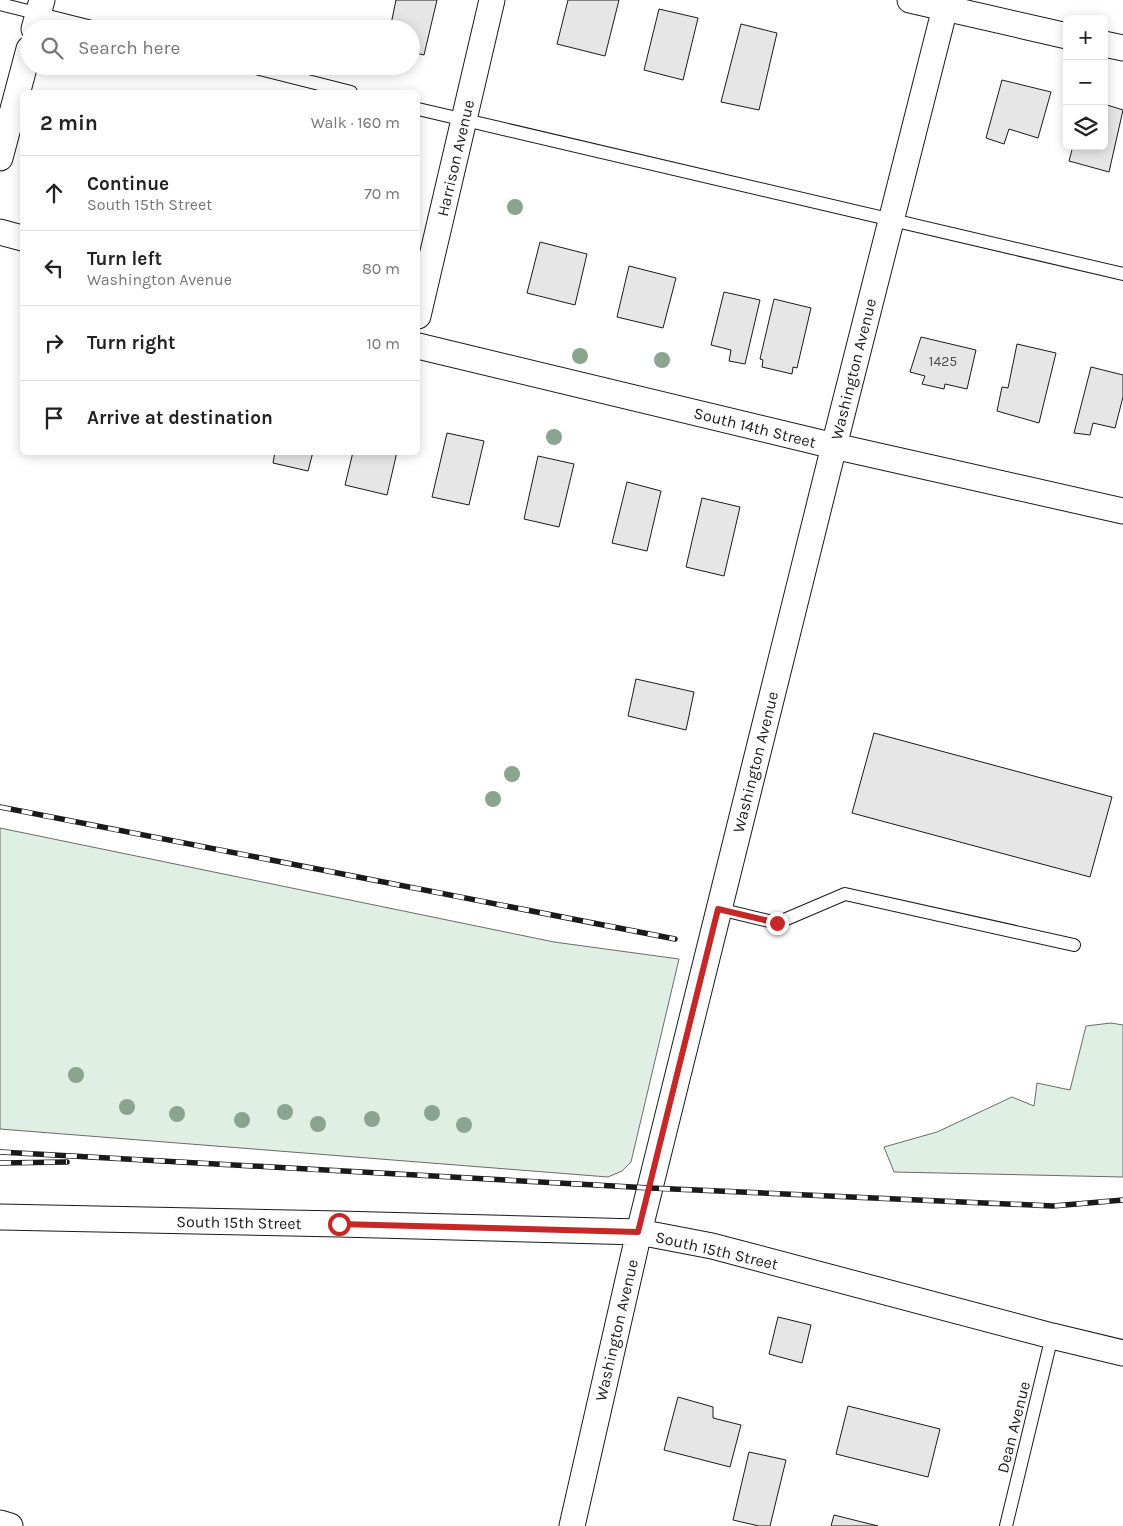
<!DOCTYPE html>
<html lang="en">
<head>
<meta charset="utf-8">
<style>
  :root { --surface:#fff; --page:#f2f2f2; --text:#222; --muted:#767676; --line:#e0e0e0 }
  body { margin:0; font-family:Karla,sans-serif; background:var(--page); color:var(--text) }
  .controls { position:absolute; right:15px; top:15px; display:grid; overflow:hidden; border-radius:8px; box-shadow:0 2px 12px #0003 }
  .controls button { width:45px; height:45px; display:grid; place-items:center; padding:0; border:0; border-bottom:1px solid var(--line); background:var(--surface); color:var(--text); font:25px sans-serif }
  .stop { position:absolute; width:15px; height:15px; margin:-11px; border:4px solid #c62828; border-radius:50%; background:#fff }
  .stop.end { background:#c62828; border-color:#fff; box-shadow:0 1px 5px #0008 }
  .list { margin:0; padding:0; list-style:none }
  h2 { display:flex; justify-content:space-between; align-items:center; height:65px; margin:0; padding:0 20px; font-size:21px }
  h2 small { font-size:16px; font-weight:400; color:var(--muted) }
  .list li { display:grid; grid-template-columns:32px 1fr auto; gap:15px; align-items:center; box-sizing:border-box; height:75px; padding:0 20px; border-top:1px solid var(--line) }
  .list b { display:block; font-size:19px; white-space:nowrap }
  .list p { margin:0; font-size:16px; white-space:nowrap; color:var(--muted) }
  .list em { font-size:16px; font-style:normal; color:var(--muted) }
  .icon { flex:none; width:28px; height:28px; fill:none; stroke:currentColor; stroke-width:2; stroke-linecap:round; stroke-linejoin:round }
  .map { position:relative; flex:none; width:1123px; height:1526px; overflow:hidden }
  .search { position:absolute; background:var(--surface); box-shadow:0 2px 12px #0003; left:20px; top:20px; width:400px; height:55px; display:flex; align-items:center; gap:12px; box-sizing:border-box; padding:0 18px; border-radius:28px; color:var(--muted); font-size:19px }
  .panel { position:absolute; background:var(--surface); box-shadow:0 2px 12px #0003; left:20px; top:90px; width:400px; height:365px; border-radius:8px }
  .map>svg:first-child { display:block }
  .green { fill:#e0efe3; stroke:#6a6a6a }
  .building { fill:#e6e6e6; stroke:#1a1a1a }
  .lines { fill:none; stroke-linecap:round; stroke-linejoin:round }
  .lane-casing { stroke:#1a1a1a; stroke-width:14 }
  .street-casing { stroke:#1a1a1a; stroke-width:27 }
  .lane { stroke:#fff; stroke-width:12 }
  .street { stroke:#fff; stroke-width:25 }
  .rail-casing { stroke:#1a1a1a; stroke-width:5.5 }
  .rail { stroke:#fff; stroke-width:4; stroke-dasharray:11; stroke-linecap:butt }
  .tree { fill:#8aa48f }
  .route { stroke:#c62828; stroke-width:6 }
  .labels { text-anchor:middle; stroke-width:4; stroke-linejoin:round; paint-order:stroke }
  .number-label { font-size:14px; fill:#4d4d4d }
  .street-label { font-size:16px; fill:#1a1a1a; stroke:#fff }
</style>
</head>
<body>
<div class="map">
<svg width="1123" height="1526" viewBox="0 0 1123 1526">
  <rect width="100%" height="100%" fill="#fff"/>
  <path class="green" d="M0,828L554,942L679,959L631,1162L622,1171L608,1177L0,1129Z
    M1111,1023L1123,1025V1177L894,1172L884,1147L937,1132L1012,1097L1034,1106L1037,1083L1070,1090L1086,1026Z"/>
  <path class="building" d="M396,0H437L424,55L411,52V29H390Z
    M568,0H619L605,56L557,44Z
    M659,9L698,18L683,80L644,70Z
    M741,24L777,33L759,110L721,102Z
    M1002,80L1051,92L1038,138L1009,129L1004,144L986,138Z
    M1104,104L1123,110L1109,172L1069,161L1073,146H1104Z
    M540,242L587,254L575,305L527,293Z
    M629,266L676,278L663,328L617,317Z
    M724,292L760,300L745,364L729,361L731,350L711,345Z
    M774,299L811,308L797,368L793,367L792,374L762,367L763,360L760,359Z
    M921,337L976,350L967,389L945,384L944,389L922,384L925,376L910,372Z
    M1017,344L1056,353L1039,423L997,411L1002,387L1008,388Z
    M1091,367L1123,375V397L1115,428L1093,423L1090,435L1074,433Z
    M447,433L484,441L469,505L432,497Z
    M275,452H313L308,471L273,463Z
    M353,452H397L387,495L345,485Z
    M538,456L574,464L559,527L524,519Z
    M627,482L661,491L647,551L612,543Z
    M702,498L740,507L724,576L686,567Z
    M636,679L694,692L686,730L628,716Z
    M874,733L1112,797L1090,877L852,813Z
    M778,1317L811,1325L802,1363L769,1354Z
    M678,1397L713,1407V1418L741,1425L730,1467L664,1450Z
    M848,1406L940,1429L928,1477L836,1454Z
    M749,1452L786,1460L770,1526H759L733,1520Z
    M834,1515L878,1526H831Z"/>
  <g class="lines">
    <g class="lane-casing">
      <path id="lane" d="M0,4L100,29
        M248,66L351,92
        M418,109L1123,274
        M719,909L777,923L845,894L1074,945
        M1006,1526L1052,1336"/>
    </g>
    <g class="street-casing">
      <path id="street" d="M910,0L1067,36
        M34,29L42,0
        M1104,44L1123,48
        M0,158L29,49
        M0,232L22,238
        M418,316L492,0
        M418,346L834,446L1123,511
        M0,1217L339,1224L639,1232L712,1246L1052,1336L1123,1353
        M0,1523L10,1526
        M572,1526L639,1232L834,446L947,0"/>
    </g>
    <use href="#lane" class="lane"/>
    <use href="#street" class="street"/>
    <g class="rail-casing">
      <path id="rail" d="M0,807L675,939
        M0,1152L650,1188L1053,1206L1123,1200
        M0,1163L67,1162"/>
    </g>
    <use href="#rail" class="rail"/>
  </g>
  <g class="tree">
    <circle cx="515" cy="207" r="8"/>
    <circle cx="580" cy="356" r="8"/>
    <circle cx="662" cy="360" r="8"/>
    <circle cx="554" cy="437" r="8"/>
    <circle cx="512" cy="774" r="8"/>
    <circle cx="493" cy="799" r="8"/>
    <circle cx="76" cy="1075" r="8"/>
    <circle cx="127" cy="1107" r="8"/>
    <circle cx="285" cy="1112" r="8"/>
    <circle cx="432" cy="1113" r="8"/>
    <circle cx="177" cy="1114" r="8"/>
    <circle cx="372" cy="1119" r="8"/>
    <circle cx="242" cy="1120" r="8"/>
    <circle cx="318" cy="1124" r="8"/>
    <circle cx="464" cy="1125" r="8"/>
  </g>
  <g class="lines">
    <path class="route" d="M339,1224L638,1232L718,909L777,923"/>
  </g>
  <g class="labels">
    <g class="number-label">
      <text x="943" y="366">1425</text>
    </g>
    <g class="street-label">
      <text transform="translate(455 158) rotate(-77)" y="6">Harrison Avenue</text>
      <text transform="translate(853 369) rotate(-76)" y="6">Washington Avenue</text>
      <text transform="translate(755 427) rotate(14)" y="6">South 14th Street</text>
      <text transform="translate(755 762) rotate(-76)" y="6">Washington Avenue</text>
      <text transform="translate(239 1222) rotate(1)" y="6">South 15th Street</text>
      <text transform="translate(717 1250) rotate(13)" y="6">South 15th Street</text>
      <text transform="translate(616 1330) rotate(-77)" y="6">Washington Avenue</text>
      <text transform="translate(1013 1427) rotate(-76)" y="6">Dean Avenue</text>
    </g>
  </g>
</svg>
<div class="controls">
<button>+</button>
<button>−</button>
<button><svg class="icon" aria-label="layers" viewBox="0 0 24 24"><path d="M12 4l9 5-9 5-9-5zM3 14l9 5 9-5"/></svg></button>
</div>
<div class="stop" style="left:339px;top:1224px"></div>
<div class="stop end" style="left:777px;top:923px"></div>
<div class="search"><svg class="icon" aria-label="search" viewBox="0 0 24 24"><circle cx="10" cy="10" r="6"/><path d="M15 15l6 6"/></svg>Search here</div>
<section class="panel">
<h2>2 min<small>Walk · 160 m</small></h2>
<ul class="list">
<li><svg class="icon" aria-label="ahead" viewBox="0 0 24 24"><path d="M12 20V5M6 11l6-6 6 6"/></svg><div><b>Continue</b><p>South 15th Street</p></div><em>70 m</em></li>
<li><svg class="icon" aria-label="left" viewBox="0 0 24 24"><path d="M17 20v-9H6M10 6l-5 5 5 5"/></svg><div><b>Turn left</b><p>Washington Avenue</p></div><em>80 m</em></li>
<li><svg class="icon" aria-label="right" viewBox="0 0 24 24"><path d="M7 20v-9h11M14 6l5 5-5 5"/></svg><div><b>Turn right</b></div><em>10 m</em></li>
<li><svg class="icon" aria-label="arrive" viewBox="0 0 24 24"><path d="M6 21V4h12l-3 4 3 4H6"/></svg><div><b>Arrive at destination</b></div></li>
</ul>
</section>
</div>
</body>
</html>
